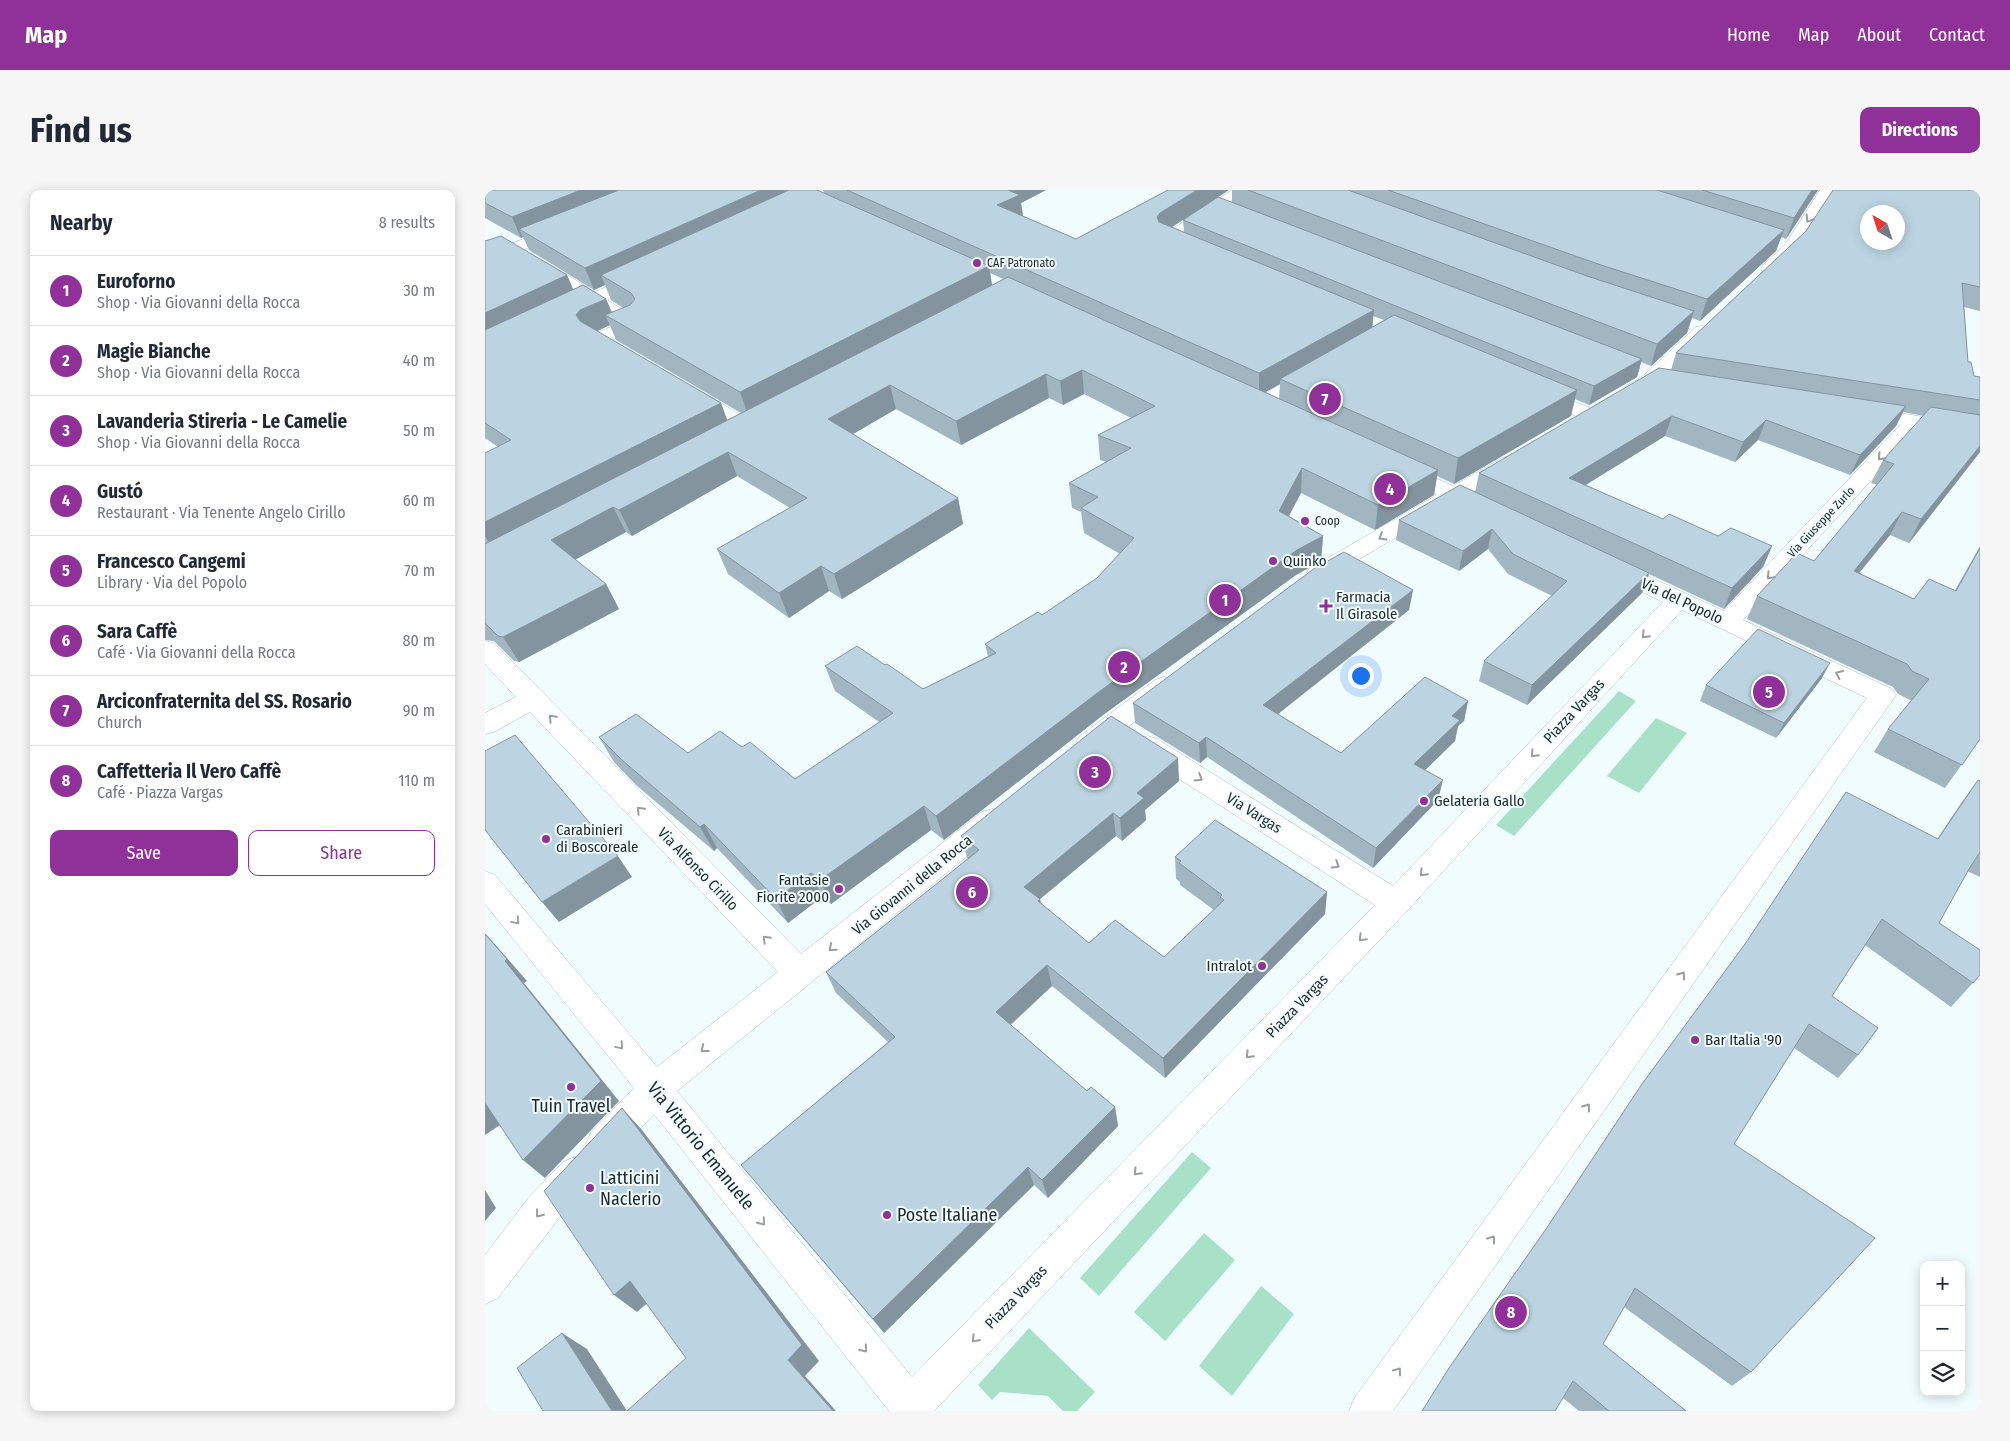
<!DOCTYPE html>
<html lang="en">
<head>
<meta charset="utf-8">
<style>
  :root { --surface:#fff; --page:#f6f6f7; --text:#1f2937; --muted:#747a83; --line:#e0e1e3; --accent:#903099 }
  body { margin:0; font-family:"Fira Sans Condensed",sans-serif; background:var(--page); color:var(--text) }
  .controls { position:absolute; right:15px; bottom:15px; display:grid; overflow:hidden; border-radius:10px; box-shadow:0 2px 12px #0003 }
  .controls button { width:45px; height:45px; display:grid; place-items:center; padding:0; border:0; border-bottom:1px solid var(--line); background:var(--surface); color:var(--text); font:25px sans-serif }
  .compass { position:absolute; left:1375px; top:15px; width:45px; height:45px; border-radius:50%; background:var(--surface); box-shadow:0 2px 12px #0003; rotate:321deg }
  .you { position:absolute; left:875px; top:485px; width:18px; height:18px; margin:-12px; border:4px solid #fff; border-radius:50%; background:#1a73e8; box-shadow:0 0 0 8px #1a73e833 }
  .badge { display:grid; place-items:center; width:32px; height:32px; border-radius:50%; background:var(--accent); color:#fff; font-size:16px; font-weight:700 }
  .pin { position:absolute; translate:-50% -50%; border:2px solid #fff; box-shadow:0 1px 5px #0006 }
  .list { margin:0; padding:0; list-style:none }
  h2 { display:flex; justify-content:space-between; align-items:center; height:65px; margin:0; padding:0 20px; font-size:21px }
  h2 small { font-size:16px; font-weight:400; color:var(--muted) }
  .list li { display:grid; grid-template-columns:32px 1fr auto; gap:15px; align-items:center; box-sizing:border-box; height:70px; padding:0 20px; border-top:1px solid var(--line) }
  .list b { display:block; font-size:19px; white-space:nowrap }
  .list p { margin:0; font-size:16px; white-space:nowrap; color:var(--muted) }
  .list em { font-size:16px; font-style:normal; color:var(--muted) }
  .actions { display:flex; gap:10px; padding:15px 20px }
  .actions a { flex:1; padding:11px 0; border:1px solid var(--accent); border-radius:10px; text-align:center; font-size:18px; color:var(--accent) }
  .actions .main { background:var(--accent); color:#fff }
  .icon { flex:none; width:28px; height:28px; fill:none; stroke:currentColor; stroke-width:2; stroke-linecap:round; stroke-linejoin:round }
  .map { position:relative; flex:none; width:1495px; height:1221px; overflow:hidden; border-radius:10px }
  header { display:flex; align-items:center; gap:30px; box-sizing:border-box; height:70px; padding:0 25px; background:var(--accent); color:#fff }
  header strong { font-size:24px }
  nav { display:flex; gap:28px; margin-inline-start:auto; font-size:18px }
  .intro { display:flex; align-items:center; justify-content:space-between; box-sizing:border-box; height:120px; padding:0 30px }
  h1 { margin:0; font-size:35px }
  .button { padding:12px 22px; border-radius:10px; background:var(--accent); color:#fff; font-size:18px; font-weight:700 }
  main { display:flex; gap:30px; padding:0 30px }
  aside { flex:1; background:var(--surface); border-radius:10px; box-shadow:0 2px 12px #0003 }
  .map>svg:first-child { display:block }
  .green { fill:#a8e1c7 }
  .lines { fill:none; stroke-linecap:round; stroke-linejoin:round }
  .minor-casing { stroke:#a8c5ca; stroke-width:1 }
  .minor { fill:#fff; fill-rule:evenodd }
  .wall { fill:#a2b6c2; fill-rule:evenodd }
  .shaded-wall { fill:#84949e }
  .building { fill:#bcd4e2; stroke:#84949e; fill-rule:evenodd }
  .oneway { stroke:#999e9f }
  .poi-dot { fill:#903099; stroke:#f1fcff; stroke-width:2 }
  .labels { text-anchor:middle; stroke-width:4; stroke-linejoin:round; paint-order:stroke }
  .far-poi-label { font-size:12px; fill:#1d282a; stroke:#f1fcff; text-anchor:start }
  .far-street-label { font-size:12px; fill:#1d282a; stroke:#f1fcff }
  .poi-label { font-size:15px; fill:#1d282a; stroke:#f1fcff; text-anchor:start }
  .street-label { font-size:15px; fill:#1d282a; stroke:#f1fcff }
  .near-poi-label { font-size:18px; fill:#1d282a; stroke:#f1fcff; text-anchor:start }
  .near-street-label { font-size:18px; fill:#1d282a; stroke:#f1fcff }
</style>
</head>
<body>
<header>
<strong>Map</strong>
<nav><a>Home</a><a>Map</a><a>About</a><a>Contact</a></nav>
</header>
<div class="intro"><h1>Find us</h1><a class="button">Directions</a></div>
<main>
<aside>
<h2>Nearby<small>8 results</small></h2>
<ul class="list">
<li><span class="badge">1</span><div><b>Euroforno</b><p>Shop · Via Giovanni della Rocca</p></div><em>30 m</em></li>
<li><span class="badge">2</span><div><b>Magie Bianche</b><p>Shop · Via Giovanni della Rocca</p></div><em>40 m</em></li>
<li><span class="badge">3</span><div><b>Lavanderia Stireria - Le Camelie</b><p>Shop · Via Giovanni della Rocca</p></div><em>50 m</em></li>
<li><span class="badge">4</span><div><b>Gustó</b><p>Restaurant · Via Tenente Angelo Cirillo</p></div><em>60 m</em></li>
<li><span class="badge">5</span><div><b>Francesco Cangemi</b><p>Library · Via del Popolo</p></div><em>70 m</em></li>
<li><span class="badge">6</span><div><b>Sara Caffè</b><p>Café · Via Giovanni della Rocca</p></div><em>80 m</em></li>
<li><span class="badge">7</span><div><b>Arciconfraternita del SS. Rosario</b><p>Church</p></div><em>90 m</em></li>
<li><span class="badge">8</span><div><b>Caffetteria Il Vero Caffè</b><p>Café · Piazza Vargas</p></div><em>110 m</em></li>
</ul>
<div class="actions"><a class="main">Save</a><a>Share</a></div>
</aside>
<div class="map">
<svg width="1495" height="1221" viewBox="0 0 1495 1221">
  <rect width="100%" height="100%" fill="#f1fcff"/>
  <path class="green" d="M1134,501L1151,511L1029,646L1011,635Z
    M1171,528L1202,543L1154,603L1122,586Z
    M707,962L726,978L614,1106L595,1088Z
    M719,1043L750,1070L680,1151L649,1122Z
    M776,1096L809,1124L747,1206L714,1176Z
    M544,1138L610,1202L592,1221H578L563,1206L515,1202L507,1210L493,1195Z"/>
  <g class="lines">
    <g class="minor-casing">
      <path id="minor" d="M747,0H766L695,48L709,54L711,57L709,60C699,63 681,57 675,49L677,46Z
        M1335,0H1351L1312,61L1290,83H1278L1276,79L1278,75L1300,55Z
        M75,35L81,37L83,40L81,43L0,75V64Z
        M55,71L61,72L110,102L150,83L156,82L162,83L165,87L162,91L122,110L155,130L158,134L155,138L127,150L144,160L146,164L144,168C131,171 111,160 104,149L107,145L135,133L108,116C98,121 87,129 76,126L73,122L76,118L96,109L49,80L47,76L49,72Z
        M1217,136L1223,137L1226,141L1223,145C1206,161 1166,210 1141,204L1138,200L1141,196L1158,186L1211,137Z
        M827,178L834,180L837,184L834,188L782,219L775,221L768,219L765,215L768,211L820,180Z
        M1054,197L1112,221L1115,225L1112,229L1105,231L1098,229L1047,207L1044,203L1047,199Z
        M207,198L214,200L271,234L274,238L271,242L264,244L257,242L200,208L197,204L200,200Z
        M1378,217L1495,236V248L1434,238L1258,430L1407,499L1411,505L908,1221H864L870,1207L1382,508L1197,420L921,722L449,1221H404L169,924L130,966L118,970L106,966L101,954L106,942L149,898L0,714V681L10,685L172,877L293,782L45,522L9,542L0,544V523L31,507L0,474V451L9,453L316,764L497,622L507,619L517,622L521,630L517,638L192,901L427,1187L890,715L654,563L650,556L654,549L663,546L672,549L908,696L1178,412L1120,384L1117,379L1120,374L1128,372L1136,374L1239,421L1415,235L1371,227L1368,223L1371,219Z
        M1024,266L1031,268L1034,272L1031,276L985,304L1006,313L1009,318L1006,323C992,326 982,318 970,313L840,389L832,391L824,389L821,384L824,379L952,305L910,284L907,280L910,276L917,274L924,276L968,296L1017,268Z
        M679,487L688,490L692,496L688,502L612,561L603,564L594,561L590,554L594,547L670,490Z
        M90,967L102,972L107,984L102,996L71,1032L13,1108L0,1114V1065L45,1006L78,972Z"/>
    </g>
    <use href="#minor" class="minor"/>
  </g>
  <path class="wall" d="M0,0H333L339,3L338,0H561L536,13L538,26L591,49L683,0H744L733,7L747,12V0H1333L1301,49L1296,47L1291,61L1215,131L1207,128L1202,143L1166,176L1156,172L1152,187L1104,215L1090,209L1086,226L969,294L952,286L949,305L890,340L816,303L804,326L838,346L836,371L811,385L618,525L459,650L446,640L346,714L337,707L303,733L232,658L229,661L151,595L129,572L114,547L203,563L257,557L310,589L394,532L350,501L340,476L400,475L438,499L503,466L500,454L557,425L612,388L635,364L599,343L596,322L587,318L584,293L621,272L615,270L613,245L646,228L599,204L578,215L564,208L476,255L411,219L368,244L473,308L478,334L357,409L344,401L304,428L243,384L232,359L305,318L252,286L147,346L141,342L90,370L121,394L134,419L34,472L29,471L9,451L0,450V263L13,257L0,248V51L82,85L88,99L121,109L127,122L138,118L126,110L120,95L109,100L44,60L38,47L36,48L0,28ZM729,10L698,30L699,42L687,37ZM505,83L518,89L507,95ZM888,126L899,130L887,137ZM125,135L131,150L256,223L242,230L236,213L112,141ZM795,194L794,209L780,202Z
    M1495,0V121L1479,117L1483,172L1489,186L1495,210V262L1424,353L1405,345L1374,383L1429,409L1470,400L1495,356V549L1460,598L1389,562L1403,539L1427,511L1413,504L1408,497L1262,429L1272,406L1329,371L1392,295L1386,293L1398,270L1439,226L1418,222L1411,236L1365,285L1273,250L1250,272L1180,246L1100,295L1178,329L1233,346L1287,356L1278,377L1239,419L1164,384L1157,403L1042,515L994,491L999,471L1067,406L1023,384L1003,359L974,381L911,350L914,330L990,303L994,283L1186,180L1191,163L1321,41Z
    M928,400L924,420L792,524L856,563L983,511L979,531L973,536L970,551L940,580L953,610L888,678L722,567L715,573L650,533L648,513Z
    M1337,488L1291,548L1215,511L1221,495Z
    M1493,590L1495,591V687L1482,681L1454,733L1495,785L1466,817L1380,755L1347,806L1373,865L1353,888L1309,858L1249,954L1266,1182L1247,1196L1139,1117L1118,1154L1201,1221H1094L1078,1208L937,1221L1452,649L1474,616Z
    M694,591L660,620L661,630L637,651L631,646L555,709L556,714L604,753L679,767L729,720L695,695V692L691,689L690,667L842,702L840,724L680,888L567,796L526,835L602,901L630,917L633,936L563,1008L549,995L399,1143L256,975L403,852L351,803L341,782L483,669L482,668L476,646Z"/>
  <path class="shaded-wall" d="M96,0H157L34,39L38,47L36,48L27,27Z
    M276,0H305L116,85L120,95L109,100L100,78Z
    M520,0H561L536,13L538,26L512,15Z
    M712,0H744L676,44L672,27L675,23Z
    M1327,0H1333L1301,49L1309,28Z
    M1299,40L1291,61L1215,131L1222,109Z
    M504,76L508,101L264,228L255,202Z
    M82,85L92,109L0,153V123Z
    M121,109L130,131L120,125L125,135L106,144L91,125L95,120Z
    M889,120L887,142L795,189V194L774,206V183Z
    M1209,121L1202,143L1166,176L1172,154Z
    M1157,169L1152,187L1104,215L1109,196Z
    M597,180L599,204L578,215L575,191Z
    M561,184L564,208L476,255L471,231Z
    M405,195L411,219L351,254L343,229Z
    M1092,200L1086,226L969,294L973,268Z
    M236,213L245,238L9,360L0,346V332Z
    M1421,216L1411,236L1365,285L1375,265Z
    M1187,226L1180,246L1078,309L1084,288Z
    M1281,230L1273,250L1250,272L1258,252Z
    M1495,256V262L1424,353L1436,329Z
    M243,262L252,286L147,346L134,320Z
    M817,278L816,303L793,346L794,321Z
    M953,280L949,305L890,340L893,315Z
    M473,308L478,334L357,409L349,384Z
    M128,317L141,342L80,375L66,350Z
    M1417,322L1405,345L1357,404L1369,381Z
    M1007,339L1003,359L974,381L978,361Z
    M838,346L836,371L811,385L618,525L459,650L451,626L615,501L812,360Z
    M1287,356L1278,377L1239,419L1247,398Z
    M336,376L344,401L304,428L294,403Z
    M1164,383L1157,403L1042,515L1047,495Z
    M121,394L134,419L34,472L18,447Z
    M928,400L924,420L778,536V515Z
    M1345,473L1337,488L1291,548L1299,533Z
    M983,511L979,531L973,536L970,551L926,594L929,574L967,526Z
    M721,547L722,567L715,573L714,553Z
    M693,568L694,591L660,620L661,630L637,651L635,628L652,603Z
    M958,590L953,610L888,678L891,658Z
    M439,616L446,640L346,714L335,690Z
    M628,623L631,646L555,709L560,731L539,697Z
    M219,634L232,658L229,661L215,637Z
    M133,666L147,687L74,732L57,712Z
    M326,683L337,707L303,733L291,709Z
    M842,702L840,724L680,888L678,868Z
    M0,743L42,791L39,793L134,911L60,988L38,970L20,771Z
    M562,775L567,796L517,842L511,822Z
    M0,912L21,931L0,945Z
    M630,917L633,936L563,1008L557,990Z
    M137,918L157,940L334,1171L320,1186L351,1221H348L303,1170Z
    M543,977L549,995L399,1143L388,1129Z
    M0,1000L11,1018L0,1031Z
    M145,1091L167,1109L152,1122L129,1105Z
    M77,1143L102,1159L142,1221H127Z"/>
  <path class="building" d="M0,0H96L27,27L0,13Z
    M134,0H276L100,78L34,39Z
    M304,0H332L504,76L255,202L120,125L145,115L150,109L146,103L116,85Z
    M362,0H523L535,5L512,15L591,49L683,0H712L675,23L672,27L674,32L889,120L774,183Z
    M763,0H863L1102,86L1209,121L1172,154Z
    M903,0H1172L1299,40L1222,109L1116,75Z
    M1217,0H1327L1309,28Z
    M1348,0H1495V97L1477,93L1483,172H1486L1489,186L1495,187V210L1191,163L1321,41ZM1382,22H1412V52H1382Z
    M733,7L1157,169L1109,196L698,30Z
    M16,46L82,85L0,123V51Z
    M523,87L953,280L893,315L817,278L794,321L838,346L812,360L615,501L451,626L439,616L335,690L326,683L291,709L219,634L215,637L137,570L114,547L151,524L203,563L235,541L257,557L265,552L310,589L408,523L340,476L372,456L400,475L402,474L438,499L511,463L500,454L553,422L557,425L612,388L649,348L596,318L613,307L584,293L646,258L613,245L670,216L597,180L575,191L561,184L471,231L405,195L343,229L473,308L349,384L336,376L294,403L232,359L322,308L243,262L134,320L128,317L66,350L121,394L18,447L13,446L0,433V354Z
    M98,95L121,109L95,120L91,125L95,131L236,213L0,332V263L26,250L0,233V140Z
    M909,125L1092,200L973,268L795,189Z
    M1174,178L1421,216L1375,265L1281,230L1258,252L1187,226L1084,288L1178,329L1184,324L1233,346L1246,338L1287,356L1247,398L994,283Z
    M1446,217L1495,225V256L1436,329L1417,322L1369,381L1429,409L1444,389L1471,401L1495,358V549L1477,575L1403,539L1444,489L1427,481L1422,474L1272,406L1312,363L1329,371L1409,274L1398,270Z
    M975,295L1164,383L1047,495L999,471L1082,391L1028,364L1007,339L978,361L914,330Z
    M859,362L928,400L778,515L856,563L940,487L983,511L967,526L975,530L929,574L958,590L891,658L721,547L714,553L648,513L830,378Z
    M1273,439L1345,473L1299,533L1221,495Z
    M626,526L693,568L652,603L659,608L635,628L628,623L539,697L555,709L553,711L604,753L630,730L679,767L739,710L735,707L737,705L694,673L696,671L690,667L730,630L842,702L678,868L562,775L511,822L602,901L606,897L630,917L557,990L543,977L388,1129L256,975L410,847L341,782L494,660L476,646Z
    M30,545L133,666L57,712L0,640V561Z
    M1493,590L1495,591V662L1484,679L1454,733L1495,760V785L1488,793L1397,729L1347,806L1393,838L1373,865L1324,834L1249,954L1390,1048L1266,1182L1150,1098L1118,1154L1201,1221H1124L1088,1191L1070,1221H937L964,1178L1061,1039L1157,894L1260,754L1361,602L1453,649Z
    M0,744L22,769L20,771L116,891L38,970L0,913Z
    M137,918L317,1155L303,1170L348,1221H142L201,1168L145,1091L129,1105L59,1001Z
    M77,1143L127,1221H58L32,1178Z"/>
  <defs><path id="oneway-chevron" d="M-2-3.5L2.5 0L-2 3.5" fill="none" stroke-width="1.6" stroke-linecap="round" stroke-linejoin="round" transform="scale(1.25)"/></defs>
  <g class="oneway">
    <use href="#oneway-chevron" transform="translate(1324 29) rotate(122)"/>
    <use href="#oneway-chevron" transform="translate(1396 267) rotate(133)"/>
    <use href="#oneway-chevron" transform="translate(897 347) rotate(150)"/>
    <use href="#oneway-chevron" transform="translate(1285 386) rotate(133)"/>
    <use href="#oneway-chevron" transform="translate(1160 445) rotate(133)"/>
    <use href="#oneway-chevron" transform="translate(1354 484) rotate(-155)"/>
    <use href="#oneway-chevron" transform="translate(67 528) rotate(-134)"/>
    <use href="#oneway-chevron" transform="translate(1049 564) rotate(133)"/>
    <use href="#oneway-chevron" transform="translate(714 588) rotate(32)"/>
    <use href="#oneway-chevron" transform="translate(155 620) rotate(-134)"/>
    <use href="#oneway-chevron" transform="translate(851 675) rotate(32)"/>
    <use href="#oneway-chevron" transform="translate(938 683) rotate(133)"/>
    <use href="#oneway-chevron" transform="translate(31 731) rotate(50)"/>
    <use href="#oneway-chevron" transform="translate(877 748) rotate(134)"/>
    <use href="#oneway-chevron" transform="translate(281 749) rotate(-134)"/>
    <use href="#oneway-chevron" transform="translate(347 758) rotate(141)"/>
    <use href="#oneway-chevron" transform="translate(1197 785) rotate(-54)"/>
    <use href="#oneway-chevron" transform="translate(135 856) rotate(50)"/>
    <use href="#oneway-chevron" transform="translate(219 859) rotate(142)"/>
    <use href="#oneway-chevron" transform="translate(764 865) rotate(134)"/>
    <use href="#oneway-chevron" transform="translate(1102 917) rotate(-54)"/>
    <use href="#oneway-chevron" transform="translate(652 982) rotate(134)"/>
    <use href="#oneway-chevron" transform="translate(54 1024) rotate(128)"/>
    <use href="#oneway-chevron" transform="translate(277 1032) rotate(51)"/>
    <use href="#oneway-chevron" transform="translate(1007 1049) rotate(-54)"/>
    <use href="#oneway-chevron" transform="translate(490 1149) rotate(134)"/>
    <use href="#oneway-chevron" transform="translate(379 1159) rotate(51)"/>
    <use href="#oneway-chevron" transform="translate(913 1181) rotate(-54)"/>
  </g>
  <g class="poi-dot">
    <circle cx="492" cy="73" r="5"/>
    <circle cx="820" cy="331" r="5"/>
    <circle cx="788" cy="371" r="5"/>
    <path d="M838.5 408.5h5v5h5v5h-5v5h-5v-5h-5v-5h5z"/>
    <circle cx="939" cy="611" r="5"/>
    <circle cx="61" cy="649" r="5"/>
    <circle cx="354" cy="699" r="5"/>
    <circle cx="777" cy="776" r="5"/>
    <circle cx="1210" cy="850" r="5"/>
    <circle cx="86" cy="897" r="5"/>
    <circle cx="105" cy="998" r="5"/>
    <circle cx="402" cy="1025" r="5"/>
  </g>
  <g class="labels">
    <g class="far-poi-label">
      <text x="502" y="77">CAF Patronato</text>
      <text x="830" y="335">Coop</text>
    </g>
    <g class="far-street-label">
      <text transform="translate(1336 332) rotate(-47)" y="4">Via Giuseppe Zurlo</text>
    </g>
    <g class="poi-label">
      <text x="798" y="376">Quinko</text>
      <text x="851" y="412">Farmacia<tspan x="851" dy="17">Il Girasole</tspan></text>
      <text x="949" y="616">Gelateria Gallo</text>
      <text x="71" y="645">Carabinieri<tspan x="71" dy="17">di Boscoreale</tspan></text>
      <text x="344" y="695" text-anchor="end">Fantasie<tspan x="344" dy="17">Fiorite 2000</tspan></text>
      <text x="767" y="781" text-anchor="end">Intralot</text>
      <text x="1220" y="855">Bar Italia '90</text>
    </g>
    <g class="street-label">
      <text transform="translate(1197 411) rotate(25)" y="5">Via del Popolo</text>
      <text transform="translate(1089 521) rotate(-47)" y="5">Piazza Vargas</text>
      <text transform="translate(769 623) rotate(32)" y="5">Via Vargas</text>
      <text transform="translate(213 679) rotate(46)" y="5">Via Alfonso Cirillo</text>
      <text transform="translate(427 695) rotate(-39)" y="5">Via Giovanni della Rocca</text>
      <text transform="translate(812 816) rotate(-46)" y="5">Piazza Vargas</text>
      <text transform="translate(531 1107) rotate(-46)" y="5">Piazza Vargas</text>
    </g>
    <g class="near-poi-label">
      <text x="86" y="922" text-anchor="middle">Tuin Travel</text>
      <text x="115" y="994">Latticini<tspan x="115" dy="21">Naclerio</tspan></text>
      <text x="412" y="1031">Poste Italiane</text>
    </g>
    <g class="near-street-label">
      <text transform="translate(216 956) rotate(51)" y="6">Via Vittorio Emanuele</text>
    </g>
  </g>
</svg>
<div class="controls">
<button>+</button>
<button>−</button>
<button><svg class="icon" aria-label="layers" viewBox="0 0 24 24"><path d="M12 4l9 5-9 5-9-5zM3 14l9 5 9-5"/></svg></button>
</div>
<svg class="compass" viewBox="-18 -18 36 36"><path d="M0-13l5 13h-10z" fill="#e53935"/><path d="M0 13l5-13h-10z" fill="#747a83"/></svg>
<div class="you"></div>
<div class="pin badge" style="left:740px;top:410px">1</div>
<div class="pin badge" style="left:639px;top:477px">2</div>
<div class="pin badge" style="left:610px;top:582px">3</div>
<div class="pin badge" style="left:905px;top:299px">4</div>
<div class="pin badge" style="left:1284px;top:502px">5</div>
<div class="pin badge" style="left:487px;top:702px">6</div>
<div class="pin badge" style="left:840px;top:209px">7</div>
<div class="pin badge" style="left:1026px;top:1122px">8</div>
</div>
</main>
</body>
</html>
